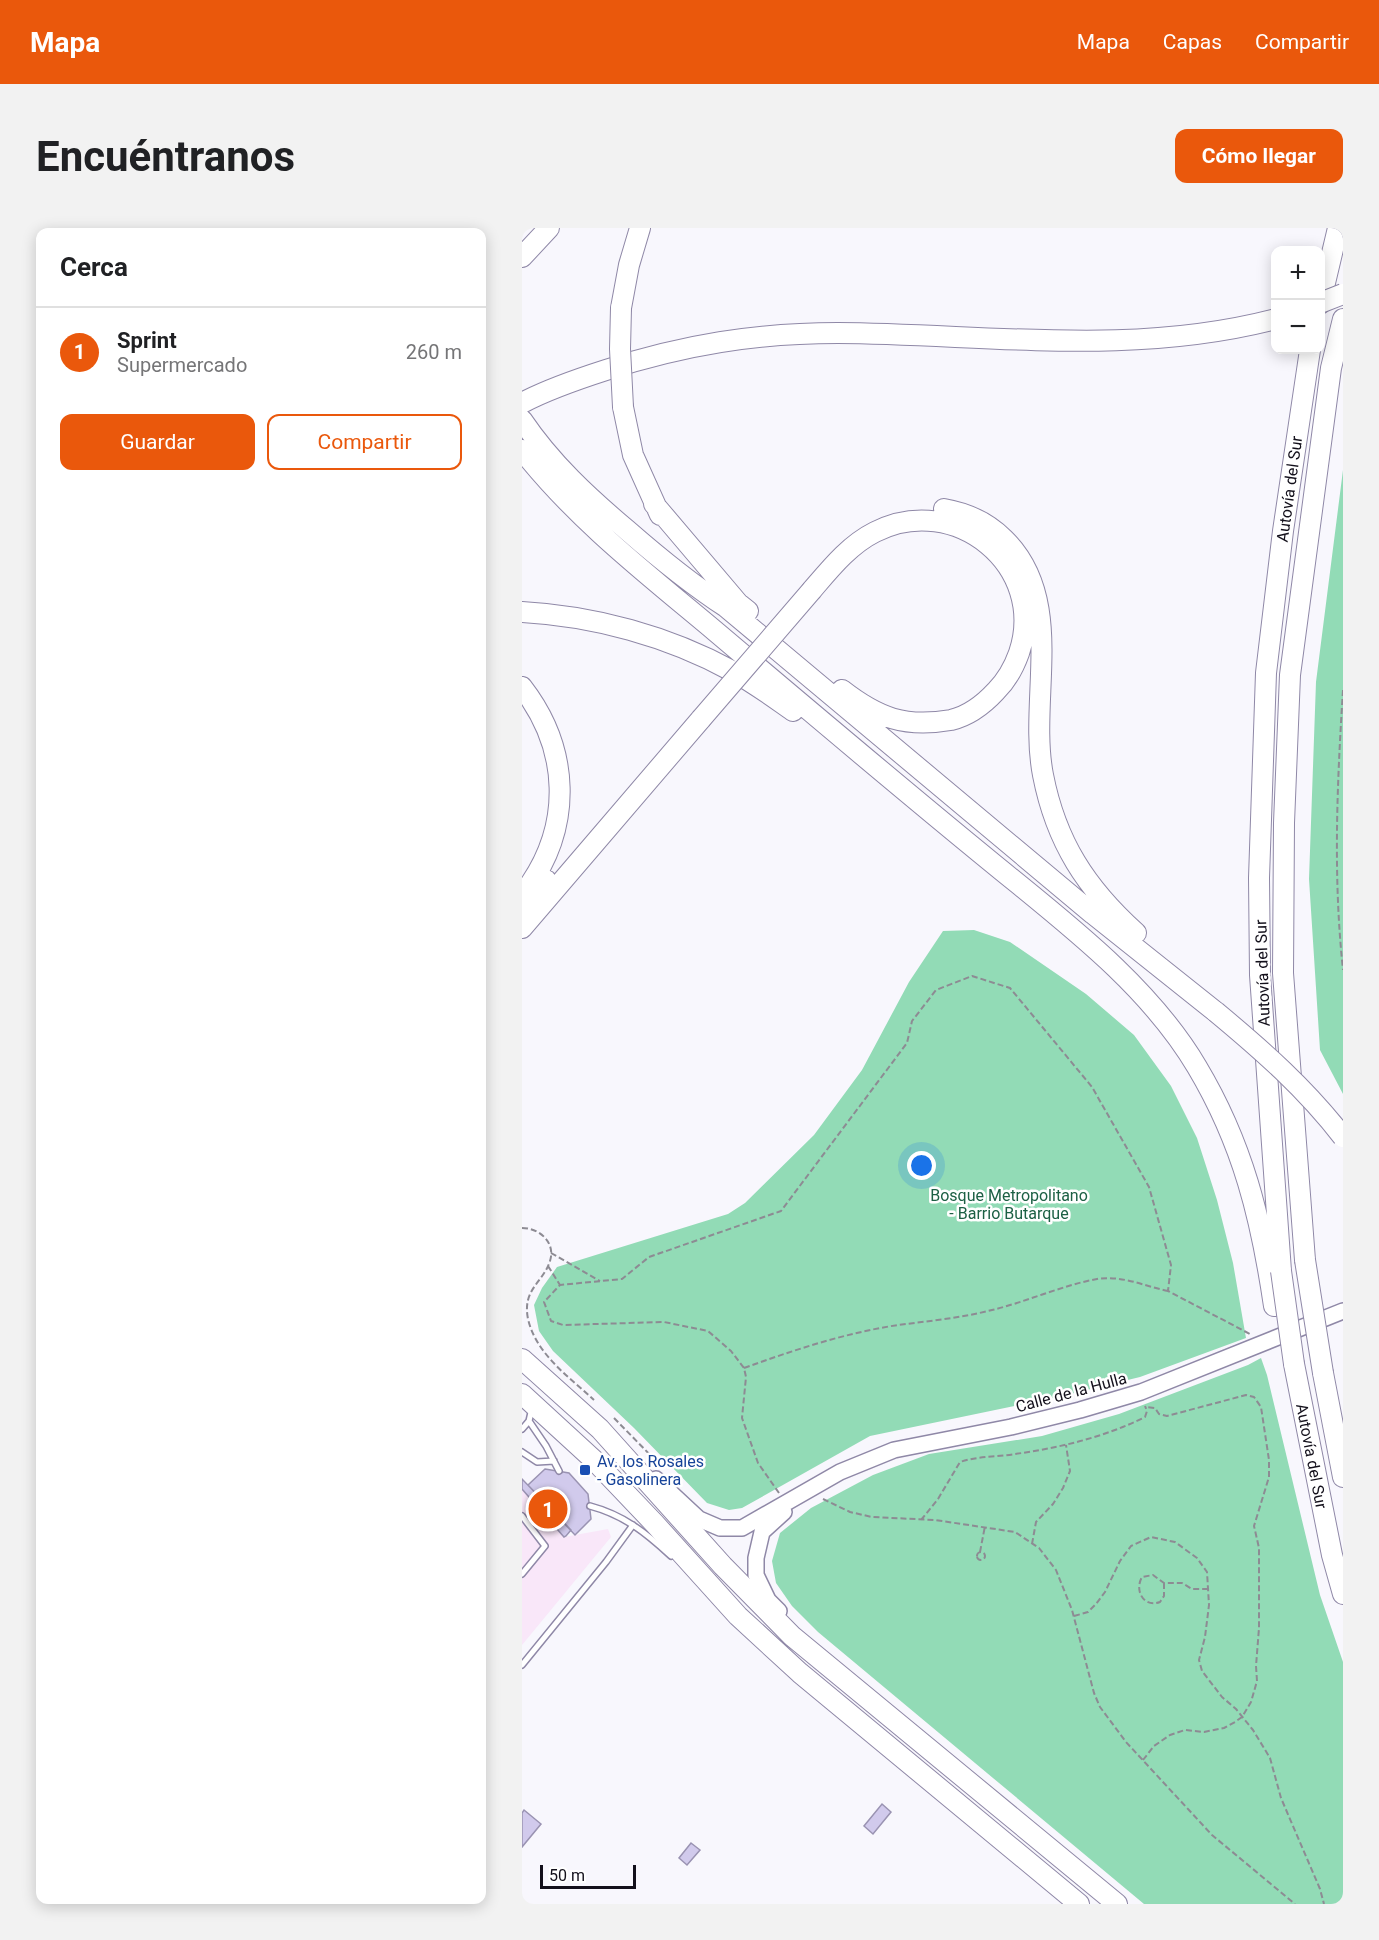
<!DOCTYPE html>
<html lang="es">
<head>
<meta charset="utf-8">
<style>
  :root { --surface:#fff; --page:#f2f2f2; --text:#202124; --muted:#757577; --line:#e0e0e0; --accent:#ea580c }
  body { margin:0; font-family:Roboto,sans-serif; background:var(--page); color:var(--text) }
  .controls { position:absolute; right:18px; top:18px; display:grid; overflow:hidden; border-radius:12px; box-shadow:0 3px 15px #0003 }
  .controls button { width:54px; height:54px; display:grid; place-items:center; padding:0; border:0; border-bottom:2px solid var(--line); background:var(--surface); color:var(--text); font:30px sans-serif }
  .scale { position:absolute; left:18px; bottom:15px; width:96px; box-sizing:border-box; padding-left:6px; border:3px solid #13101b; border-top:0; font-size:16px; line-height:21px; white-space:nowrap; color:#13101b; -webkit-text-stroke:4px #fff; paint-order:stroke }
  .you { position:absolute; left:400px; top:938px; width:21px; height:21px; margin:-15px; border:4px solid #fff; border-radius:50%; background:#1a73e8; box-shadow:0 0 0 9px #1a73e833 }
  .badge { display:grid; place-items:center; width:39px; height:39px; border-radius:50%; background:var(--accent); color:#fff; font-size:20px; font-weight:700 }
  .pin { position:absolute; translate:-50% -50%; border:3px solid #fff; box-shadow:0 2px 6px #0006 }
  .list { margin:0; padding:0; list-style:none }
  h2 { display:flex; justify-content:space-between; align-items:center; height:78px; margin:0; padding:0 24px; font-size:26px }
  h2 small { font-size:20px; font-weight:400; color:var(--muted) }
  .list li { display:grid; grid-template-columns:39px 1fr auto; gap:18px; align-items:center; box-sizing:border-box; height:90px; padding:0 24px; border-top:2px solid var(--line) }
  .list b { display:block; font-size:22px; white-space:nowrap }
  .list p { margin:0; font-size:20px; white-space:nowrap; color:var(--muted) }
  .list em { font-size:20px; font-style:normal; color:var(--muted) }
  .actions { display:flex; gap:12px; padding:18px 24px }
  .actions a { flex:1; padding:14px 0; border:2px solid var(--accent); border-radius:12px; text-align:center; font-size:21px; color:var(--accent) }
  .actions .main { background:var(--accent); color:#fff }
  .map { position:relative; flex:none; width:821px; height:1676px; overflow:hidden; border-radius:12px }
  header { display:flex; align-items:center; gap:36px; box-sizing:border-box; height:84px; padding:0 30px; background:var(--accent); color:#fff }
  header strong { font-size:28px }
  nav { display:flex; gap:33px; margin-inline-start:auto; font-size:21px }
  .intro { display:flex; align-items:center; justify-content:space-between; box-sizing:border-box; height:144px; padding:0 36px }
  h1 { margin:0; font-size:42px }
  .button { padding:15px 27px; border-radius:12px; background:var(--accent); color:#fff; font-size:21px; font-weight:700 }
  main { display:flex; gap:36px; padding:0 36px }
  aside { flex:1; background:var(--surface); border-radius:12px; box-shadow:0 3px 15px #0003 }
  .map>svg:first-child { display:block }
  .industrial { fill:#f9e7f9 }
  .green { fill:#92dbb6 }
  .building { fill:#d1caec; stroke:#9a93b2; stroke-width:1.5 }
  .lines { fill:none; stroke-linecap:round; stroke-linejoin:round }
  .lane-casing { stroke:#8f88a7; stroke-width:8 }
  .secondary-casing { stroke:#8f88a7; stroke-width:18 }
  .highway-casing { stroke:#8f88a7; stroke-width:22 }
  .path { stroke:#8d8b93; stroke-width:2; stroke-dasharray:6 3; stroke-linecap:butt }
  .lane { stroke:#fff; stroke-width:5 }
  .secondary { stroke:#fff; stroke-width:15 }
  .highway { stroke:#fff; stroke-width:20 }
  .highway-bridge-casing { stroke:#8f88a7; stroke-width:22; stroke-linecap:butt }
  .highway-bridge { stroke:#fff; stroke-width:20 }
  .transit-dot { fill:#1a4fb4; stroke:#fff; stroke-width:2 }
  .labels { text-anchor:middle; stroke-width:5; stroke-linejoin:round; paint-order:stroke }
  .street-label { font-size:16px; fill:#13101b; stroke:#fff }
  .park-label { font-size:16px; fill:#1c6044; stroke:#fff }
  .transit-label { font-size:16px; fill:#164399; stroke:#fff; text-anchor:start }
</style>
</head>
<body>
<header>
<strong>Mapa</strong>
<nav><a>Mapa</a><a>Capas</a><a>Compartir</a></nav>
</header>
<div class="intro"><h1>Encuéntranos</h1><a class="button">Cómo llegar</a></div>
<main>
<aside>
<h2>Cerca<small></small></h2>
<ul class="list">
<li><span class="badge">1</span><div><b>Sprint</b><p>Supermercado</p></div><em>260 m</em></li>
</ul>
<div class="actions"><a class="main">Guardar</a><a>Compartir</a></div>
</aside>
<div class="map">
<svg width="821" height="1676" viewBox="0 0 821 1676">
  <rect width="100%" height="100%" fill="#f8f7fd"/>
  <path class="industrial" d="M0,1261L42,1309L86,1301L89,1309L0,1417Z"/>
  <path class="green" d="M821,242V866L798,822L787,651L794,454Z
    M452,702L488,714L564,766L612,807L649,858L675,910L695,972L711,1035L724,1110L618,1149L536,1169L348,1208L220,1280L207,1282L185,1275L112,1200L31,1123L17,1103L12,1077L20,1060L35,1039L206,986L223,975L292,907L340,842L387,754L421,703Z
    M739,1130L745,1147L798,1367L821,1434V1676H622L296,1404L270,1378L254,1355L250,1333L258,1305L289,1280L351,1247L407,1226L520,1208L597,1186L726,1137Z"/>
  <path class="building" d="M23,1241L47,1245L66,1266L69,1291L53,1307L6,1257Z
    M0,1251L49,1302L44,1308L42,1309L0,1261Z
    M360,1576L369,1584L351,1606L342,1598Z
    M2,1582L19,1596L0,1619V1585Z
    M169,1615L178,1622L165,1637L157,1630Z"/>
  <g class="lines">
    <g class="lane-casing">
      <path id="lane" d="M10,1180L7,1193L24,1218L37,1243
        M0,1201L7,1193
        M0,1224L15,1234L32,1233
        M68,1278C102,1287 124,1305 149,1328
        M0,1288L23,1318L0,1346
        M0,1437L84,1334L111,1297"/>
    </g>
    <g class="secondary-casing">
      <path id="secondary" d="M134,1251L177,1291L198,1300H220L318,1244L372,1222L489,1199L558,1182L619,1164L821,1083
        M257,1383L246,1372L234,1347V1330L240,1304L262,1284"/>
    </g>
    <g class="highway-casing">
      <path id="highway" d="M0,29L27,0
        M798,76L816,0
        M99,80L107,37L118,0
        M0,175C26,161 56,151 84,142C161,117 234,105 316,105C464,106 608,129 754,91
        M101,179L111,227L138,287
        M0,192C29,235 66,269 105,302C137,330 169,356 204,379L571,686L694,784
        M0,222C55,292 125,346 193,403C284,480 375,557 468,633C541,693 626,756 675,839C721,916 739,990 752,1078
        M132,276L216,375L226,383
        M422,281C445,285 466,295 482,311C545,373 506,470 521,547C534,614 564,660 614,705
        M290,362C308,341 327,317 353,304C433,263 526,338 497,425C492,439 485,452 474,463C462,476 446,488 429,492C383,500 356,490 320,462
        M0,384C72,388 146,408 210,443C231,454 251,469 271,483
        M0,459C48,521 51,598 4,662
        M0,679L24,652
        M0,700L179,491
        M783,1032L761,745L762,595L768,447L809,140L821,91
        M759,1043L738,747L737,650L744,445L761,303L788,122
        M0,1131L78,1201L201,1338L270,1408L595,1676
        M772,1136L810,1327L821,1366
        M801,1145L821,1249
        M0,1166L73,1233L133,1296L216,1388L278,1445L557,1676"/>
    </g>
    <path class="path" d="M821,462C815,556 811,649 821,742
      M0,1000C17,1000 34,1014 28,1033C21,1055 0,1061 6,1091C14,1126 47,1149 72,1172
      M29,1025L78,1053
      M26,1038L38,1057
      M222,1140C272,1122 323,1105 376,1097C407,1093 439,1090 470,1082C504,1074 541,1057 575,1051C600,1047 622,1058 646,1063
      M92,1190L138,1237
      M257,1265L236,1235L220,1190L224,1149L222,1140L209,1123L186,1103L142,1094L41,1097L29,1093L22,1074L38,1057L100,1051L127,1029L259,983L385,815L390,793L414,762L450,748L488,760L570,859L627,959L649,1037L646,1063L728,1106
      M301,1271L328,1284L350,1289L413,1292L493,1304L517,1320L534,1342L550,1382L572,1465L578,1479L604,1514L690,1607L773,1676
      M399,1292L416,1271L438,1234C456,1228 475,1229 493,1226C537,1220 583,1209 623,1189L625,1183L623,1178
      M510,1316L514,1294L531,1276L541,1260L548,1243L544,1217
      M458,1324L463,1298
      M455 1328a4 4 0 1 1 8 0a4 4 0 1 1-8 0Z
      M642,1355V1368L638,1374C622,1380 612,1363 620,1349L631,1347L642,1355H660L670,1361H686
      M552,1388L566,1384L574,1376L583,1364L598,1333L609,1318L629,1309L653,1314L675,1330L685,1344L687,1377L683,1409L677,1432L680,1443L700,1469L714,1481L731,1502L748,1530L759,1570L798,1661L802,1676
      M621,1532L632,1518L648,1507L663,1502L682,1504L702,1500L713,1494L720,1489L729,1474L735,1453L734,1438L737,1400V1320L732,1298L747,1249V1232L739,1179L732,1169L724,1167L645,1188L637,1186L633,1180L623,1179"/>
    <use href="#lane" class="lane"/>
    <use href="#secondary" class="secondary"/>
    <use href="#highway" class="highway"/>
    <g class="highway-bridge-casing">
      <path id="highway-bridge" d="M798,75L821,66
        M99,80L98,121L101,179
        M179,491L290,362
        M694,784C741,823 784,861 821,909
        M783,1032L801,1145
        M759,1043L772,1136"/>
    </g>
    <use href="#highway-bridge" class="highway-bridge"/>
  </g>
  <rect class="transit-dot" x="57" y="1236" width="12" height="12" rx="3"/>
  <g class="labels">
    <g class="street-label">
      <text transform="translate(767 261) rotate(-82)" y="6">Autovía del Sur</text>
      <text transform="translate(740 745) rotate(-92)" y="6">Autovía del Sur</text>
      <text transform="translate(549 1164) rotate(-15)" y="6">Calle de la Hulla</text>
      <text transform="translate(790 1228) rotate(79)" y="6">Autovía del Sur</text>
    </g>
    <g class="park-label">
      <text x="487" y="973">Bosque Metropolitano<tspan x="487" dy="18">- Barrio Butarque</tspan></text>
    </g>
    <g class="transit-label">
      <text x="75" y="1239">Av. los Rosales<tspan x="75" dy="18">- Gasolinera</tspan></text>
    </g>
  </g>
</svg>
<div class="controls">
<button>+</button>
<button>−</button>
</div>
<div class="scale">50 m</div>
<div class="you"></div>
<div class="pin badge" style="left:26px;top:1281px">1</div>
</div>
</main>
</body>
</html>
